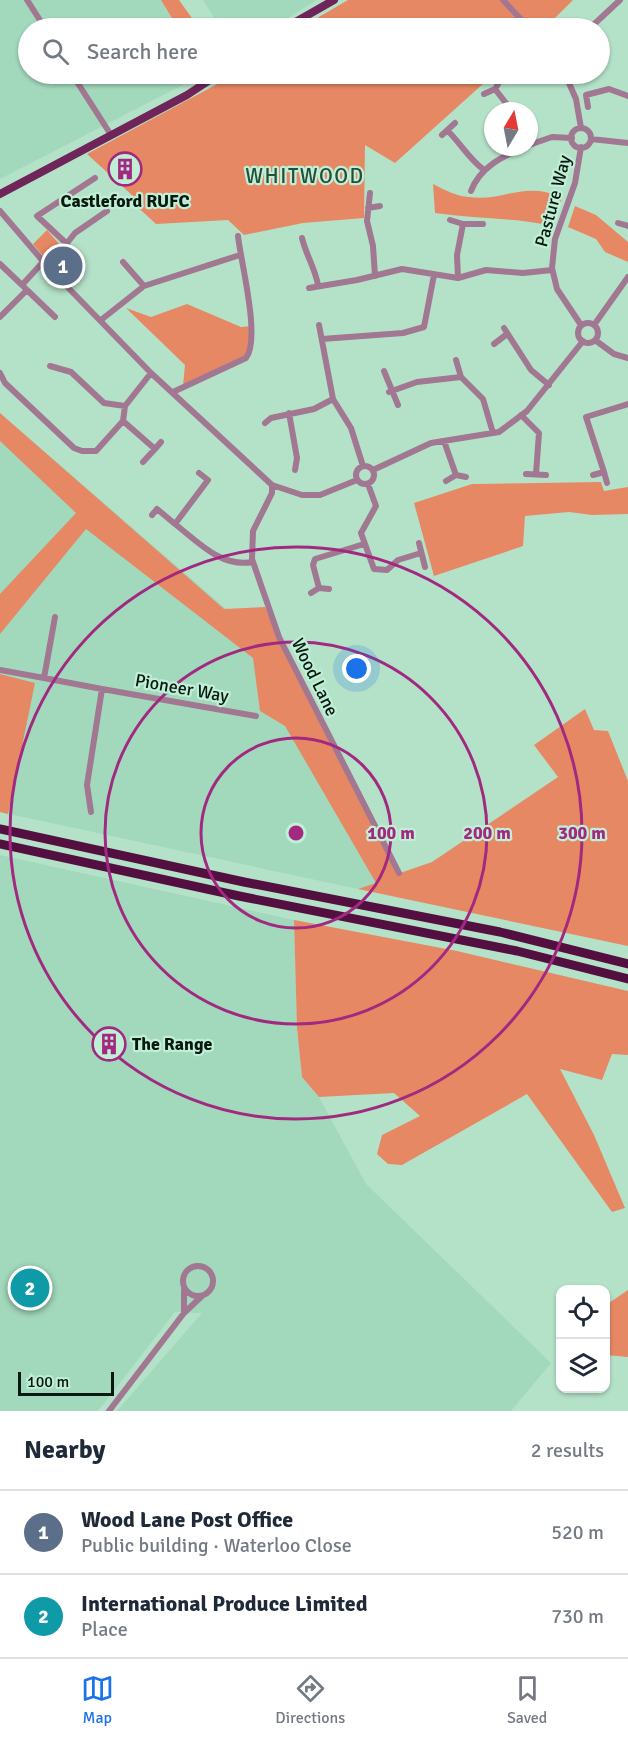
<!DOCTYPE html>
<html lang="en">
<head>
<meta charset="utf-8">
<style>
  :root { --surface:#fff; --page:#f6f6f7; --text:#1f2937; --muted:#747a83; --line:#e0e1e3; --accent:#1a73e8 }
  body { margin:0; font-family:Signika,sans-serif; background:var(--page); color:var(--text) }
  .controls { position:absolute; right:18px; bottom:18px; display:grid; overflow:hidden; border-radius:12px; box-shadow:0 2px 4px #0004 }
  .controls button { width:54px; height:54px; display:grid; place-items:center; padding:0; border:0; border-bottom:2px solid var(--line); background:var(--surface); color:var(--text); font:30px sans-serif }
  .compass { position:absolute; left:484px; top:102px; width:54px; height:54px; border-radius:50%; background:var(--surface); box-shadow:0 2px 4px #0004; rotate:10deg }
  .scale { position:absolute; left:18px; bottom:15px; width:96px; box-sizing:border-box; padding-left:6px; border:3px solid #071910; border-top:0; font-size:16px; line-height:21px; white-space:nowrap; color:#071910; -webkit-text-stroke:4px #c1efd6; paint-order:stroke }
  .you { position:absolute; left:357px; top:669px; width:21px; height:21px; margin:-15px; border:4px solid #fff; border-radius:50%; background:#1a73e8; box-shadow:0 0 0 9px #1a73e833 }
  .badge { display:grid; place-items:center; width:39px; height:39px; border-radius:50%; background:var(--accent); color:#fff; font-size:20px; font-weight:700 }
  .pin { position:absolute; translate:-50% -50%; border:3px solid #fff; box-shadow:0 2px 6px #0006 }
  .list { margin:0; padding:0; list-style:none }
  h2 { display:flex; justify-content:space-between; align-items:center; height:78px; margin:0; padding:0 24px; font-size:26px }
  h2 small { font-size:20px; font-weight:400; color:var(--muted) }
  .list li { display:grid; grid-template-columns:39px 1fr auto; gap:18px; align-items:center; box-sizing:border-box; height:84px; padding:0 24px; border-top:2px solid var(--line) }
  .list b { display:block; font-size:22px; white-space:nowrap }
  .list p { margin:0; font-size:20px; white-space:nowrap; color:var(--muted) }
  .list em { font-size:20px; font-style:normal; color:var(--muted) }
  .icon { flex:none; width:33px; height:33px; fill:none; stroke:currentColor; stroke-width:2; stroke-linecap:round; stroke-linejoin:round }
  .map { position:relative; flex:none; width:628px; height:1411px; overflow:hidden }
  .search { position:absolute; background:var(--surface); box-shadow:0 2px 4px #0004; left:18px; right:18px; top:18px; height:66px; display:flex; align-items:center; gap:15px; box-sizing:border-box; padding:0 21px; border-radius:33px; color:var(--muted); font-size:22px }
  .sheet { height:246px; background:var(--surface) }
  nav { display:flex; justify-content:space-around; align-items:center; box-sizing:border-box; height:84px; border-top:2px solid var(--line); background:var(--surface); font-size:16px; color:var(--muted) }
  nav a { display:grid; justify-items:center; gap:3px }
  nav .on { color:var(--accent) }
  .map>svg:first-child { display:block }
  .built { fill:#a2d8bc }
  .green { fill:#e78864 }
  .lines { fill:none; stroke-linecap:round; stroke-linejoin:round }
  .minor { stroke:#a17791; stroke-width:6 }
  .major { stroke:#6f2559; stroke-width:8 }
  .highway { stroke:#530f40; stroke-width:9 }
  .ring { fill:none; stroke:#a22980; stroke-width:3 }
  .labels { text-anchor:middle; stroke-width:4.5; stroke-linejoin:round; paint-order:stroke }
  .poi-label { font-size:18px; font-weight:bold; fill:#071910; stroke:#c1efd6 }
  .street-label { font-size:18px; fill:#071910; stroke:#c1efd6 }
  .quarter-label { font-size:21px; letter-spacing:1.5px; fill:#244e3a; stroke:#c1efd6 }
  .centre { fill:#a22980; stroke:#c1efd6; stroke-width:3 }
  .ring-label { font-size:18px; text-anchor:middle; font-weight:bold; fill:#a22980; stroke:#c1efd6; stroke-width:4.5; stroke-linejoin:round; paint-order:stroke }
</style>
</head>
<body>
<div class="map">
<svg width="628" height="1411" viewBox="0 0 628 1411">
  <rect width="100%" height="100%" fill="#b4e2c9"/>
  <path class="built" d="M0,0H161L178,28H28V74H204L0,179Z
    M203,0H317L271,28H221Z
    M0,413L262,640L377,884L358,889L0,812Z
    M0,855L294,920L297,1028L302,1077L319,1097L366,1184L551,1363L511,1411H117L202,1313L175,1312L98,1411H0Z"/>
  <path class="green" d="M161,0H179L199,28H178Z
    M348,0H573L545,28H300Z
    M236,74H494L395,163L365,145L364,218L303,223L244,235L228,220L156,224L130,200L133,196L87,154Z
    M433,184C445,190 456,196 469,197C503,202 525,180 562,198L552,226C513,217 474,219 435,213Z
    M575,206L596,215L628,242V262L605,252L596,239L568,227Z
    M47,230L60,245L48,258L43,256L33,244Z
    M187,304L241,327L252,326L250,353L183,386L185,365L126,308L151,317Z
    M0,413L224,609L265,607L400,873L432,862L558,777L534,745L585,709L594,730L608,731L628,781V946L358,889L376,883L285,726L260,711L253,658L86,529L0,634V594L76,513L0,441Z
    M601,482L604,491L628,487V514L592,515L569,512L525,516L523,546L434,576L414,503L472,484Z
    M0,674L35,683L8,814L0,812Z
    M294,920L457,951L628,991V1055L612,1054L602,1080L560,1069L594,1135L625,1208L612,1212L527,1094L402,1165L388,1164L377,1154L382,1135L420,1116L394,1093L319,1097L302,1077L297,1028Z
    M628,1290V1357L606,1355V1305Z"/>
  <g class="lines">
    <path class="minor" d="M27,0L45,28
      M503,0L529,28
      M590,28L620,0
      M72,74L111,135
      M565,74L576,99L581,128
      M495,89L512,111
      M484,94L495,89L500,81
      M588,107L586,95L609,89L628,96
      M571 138a10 10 0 1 1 20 0a10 10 0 1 1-20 0Z
      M448,131C461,144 469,159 484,170
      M442,135L455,123
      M591,139L628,143
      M529,145L552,137L572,138
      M581,147L575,183L555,239L552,268L557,289L581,325
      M471,191C480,167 502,157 524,147
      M370,193L367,221L373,246L375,276
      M368,208L380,206
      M0,211L48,267L151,373L272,485L302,495H320L357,480
      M450,220L463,224H483
      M618,223L628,226
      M302,238C306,255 315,268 318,285
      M66,243L37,216L95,178
      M123,262L144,286
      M0,264L22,285L43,262
      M48,267L75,233L107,211
      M458,278L457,255L463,224
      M309,288L357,280L402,269L458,278L486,270L523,273L552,270
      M27,290L55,317
      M0,317L27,290L22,285
      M101,320L144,286L240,255
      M578 333a10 10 0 1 1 20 0a10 10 0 1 1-20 0Z
      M319,325L333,399L351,428L363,466
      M594,325L628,277
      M504,328L531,370L549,385
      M322,339L403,333L424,327L434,275
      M595,340L614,354L628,358
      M494,344L507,334
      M456,360L461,377
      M50,366L71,372L104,403L125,406
      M384,371L398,405
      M0,373L5,383L74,448L82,451H96L123,421L125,406L151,373
      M173,392L246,358C261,339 241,263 238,236
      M389,392L417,382L461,377L483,399L493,433
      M289,413L297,458L295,470
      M521,415L539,433L536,474
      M123,421L155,449L143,462
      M265,423L271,418L314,409L333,399
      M444,441L456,475
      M155,449L161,442
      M356 475a9 9 0 1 1 18 0a9 9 0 1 1-18 0Z
      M373,470L431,443L499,432L527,411L583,341
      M604,472L607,483
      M526,474L546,475
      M593,475L604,472L586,417L628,404
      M446,481L456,475L466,477
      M368,484L376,506L361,533L374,569L387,570L398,560L421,553
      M272,485V493L253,531L252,559L279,637L399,873
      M152,515L157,509L175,524L208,480L199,473
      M175,524C198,542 221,568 253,562
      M419,543L425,567
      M319,588L313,565L315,559L364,544
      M311,593L319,588L329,589
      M0,670L44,678L55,617
      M44,678L102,689L87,785L91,812
      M102,689L256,716
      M183 1281a15 15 0 1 1 30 0a15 15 0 1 1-30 0Z
      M184,1313V1290
      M109,1411L184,1313L202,1296"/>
    <path class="major" d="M285,28L334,0
      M0,194L187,95L219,74"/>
    <path class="highway" d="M0,829L244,882L500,932L628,964
      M0,844L239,896L517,951L628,979"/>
  </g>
  <g class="ring">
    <circle cx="296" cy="833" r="95"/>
    <circle cx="296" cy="833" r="191"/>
    <circle cx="296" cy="833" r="286"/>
  </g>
  <defs>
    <g id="building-ring" transform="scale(1.725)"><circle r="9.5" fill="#c1efd6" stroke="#a22980" stroke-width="1.5"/><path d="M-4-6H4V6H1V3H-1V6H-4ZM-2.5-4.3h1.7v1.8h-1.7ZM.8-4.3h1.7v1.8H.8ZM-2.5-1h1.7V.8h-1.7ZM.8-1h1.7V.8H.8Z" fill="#a22980"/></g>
  </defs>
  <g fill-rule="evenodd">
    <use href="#building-ring" x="125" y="169"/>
    <use href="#building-ring" x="109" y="1044"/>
  </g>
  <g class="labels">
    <g class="poi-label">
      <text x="125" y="207">Castleford RUFC</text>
      <text x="132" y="1050" text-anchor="start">The Range</text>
    </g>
    <g class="street-label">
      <text transform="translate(553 201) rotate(-75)" y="6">Pasture Way</text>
      <text transform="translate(315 677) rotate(64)" y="6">Wood Lane</text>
      <text transform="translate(182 688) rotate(10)" y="6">Pioneer Way</text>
    </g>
    <g class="quarter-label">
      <text x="305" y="183">WHITWOOD</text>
    </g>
  </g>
  <circle cx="296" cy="833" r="9" class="centre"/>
  <g class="ring-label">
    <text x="391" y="839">100 m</text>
    <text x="487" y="839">200 m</text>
    <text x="582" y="839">300 m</text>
  </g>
</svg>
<div class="controls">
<button><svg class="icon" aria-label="locate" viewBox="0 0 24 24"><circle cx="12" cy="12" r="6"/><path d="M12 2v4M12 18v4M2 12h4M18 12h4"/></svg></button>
<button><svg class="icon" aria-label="layers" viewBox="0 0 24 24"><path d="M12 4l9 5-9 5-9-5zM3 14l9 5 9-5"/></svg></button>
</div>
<svg class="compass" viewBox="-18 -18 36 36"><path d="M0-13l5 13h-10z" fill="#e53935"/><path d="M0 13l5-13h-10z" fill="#747a83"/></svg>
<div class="scale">100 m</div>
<div class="you"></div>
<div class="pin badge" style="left:63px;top:266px;background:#5c6f8a">1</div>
<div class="pin badge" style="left:30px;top:1288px;background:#0f9aa8">2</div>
<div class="search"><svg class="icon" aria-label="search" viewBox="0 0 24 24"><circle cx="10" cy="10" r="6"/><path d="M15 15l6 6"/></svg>Search here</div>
</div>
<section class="sheet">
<h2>Nearby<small>2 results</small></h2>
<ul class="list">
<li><span class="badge" style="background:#5c6f8a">1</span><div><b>Wood Lane Post Office</b><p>Public building · Waterloo Close</p></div><em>520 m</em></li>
<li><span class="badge" style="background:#0f9aa8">2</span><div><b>International Produce Limited</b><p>Place</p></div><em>730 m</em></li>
</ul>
</section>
<nav>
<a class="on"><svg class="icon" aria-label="map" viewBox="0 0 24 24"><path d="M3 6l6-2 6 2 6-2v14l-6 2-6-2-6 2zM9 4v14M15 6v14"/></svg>Map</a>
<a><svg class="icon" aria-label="directions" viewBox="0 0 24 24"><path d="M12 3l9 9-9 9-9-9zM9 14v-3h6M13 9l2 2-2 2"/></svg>Directions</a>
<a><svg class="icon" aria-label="saved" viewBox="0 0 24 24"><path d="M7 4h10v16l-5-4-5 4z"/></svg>Saved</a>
</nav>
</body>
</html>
